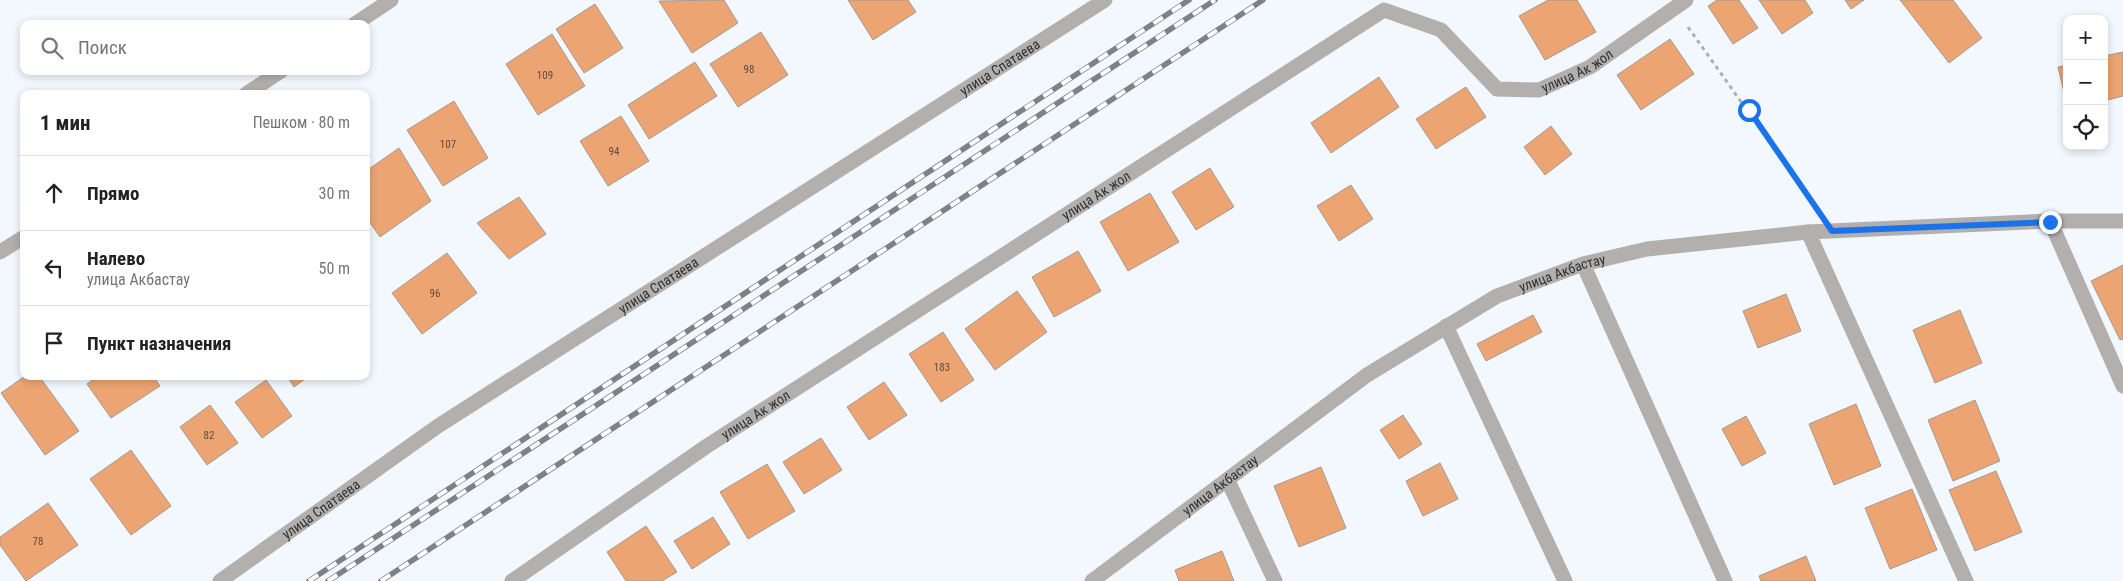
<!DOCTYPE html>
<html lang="ru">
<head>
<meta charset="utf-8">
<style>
  :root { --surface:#fff; --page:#f6f6f6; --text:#222; --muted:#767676; --line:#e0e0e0 }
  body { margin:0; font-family:"Roboto Condensed",sans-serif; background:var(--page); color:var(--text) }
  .controls { position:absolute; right:15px; top:15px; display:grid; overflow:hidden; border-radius:10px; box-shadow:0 2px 8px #0003 }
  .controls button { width:45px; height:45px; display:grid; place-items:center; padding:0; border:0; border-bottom:1px solid var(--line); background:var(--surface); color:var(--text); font:25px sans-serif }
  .stop { position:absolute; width:15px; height:15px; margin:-11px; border:4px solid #1a73e8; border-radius:50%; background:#fff }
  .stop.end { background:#1a73e8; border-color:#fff; box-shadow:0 1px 5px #0008 }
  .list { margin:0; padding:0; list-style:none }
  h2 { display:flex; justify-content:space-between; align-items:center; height:65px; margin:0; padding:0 20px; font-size:21px }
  h2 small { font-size:16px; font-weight:400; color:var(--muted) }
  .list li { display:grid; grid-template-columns:32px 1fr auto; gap:15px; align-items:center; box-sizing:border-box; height:75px; padding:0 20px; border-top:1px solid var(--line) }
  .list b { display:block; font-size:19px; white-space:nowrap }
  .list p { margin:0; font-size:16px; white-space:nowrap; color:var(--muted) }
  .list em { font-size:16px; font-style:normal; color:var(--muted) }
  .icon { flex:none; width:28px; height:28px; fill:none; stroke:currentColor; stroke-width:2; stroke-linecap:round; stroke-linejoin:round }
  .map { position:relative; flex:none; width:2123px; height:581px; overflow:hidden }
  .search { position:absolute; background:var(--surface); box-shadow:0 2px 8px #0003; left:20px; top:20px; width:350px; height:55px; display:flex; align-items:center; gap:12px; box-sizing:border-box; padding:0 18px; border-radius:10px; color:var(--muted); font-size:19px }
  .panel { position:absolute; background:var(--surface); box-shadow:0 2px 8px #0003; left:20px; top:90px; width:350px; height:290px; border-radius:10px }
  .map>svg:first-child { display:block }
  .building { fill:#eca472; stroke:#a39a95 }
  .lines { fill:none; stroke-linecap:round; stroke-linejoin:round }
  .path { stroke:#acb0b6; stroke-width:3; stroke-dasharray:4 4; stroke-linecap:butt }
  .minor { stroke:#b2afac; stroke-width:15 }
  .rail-casing { stroke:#7e8286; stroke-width:5.5 }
  .rail { stroke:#fff; stroke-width:4; stroke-dasharray:11; stroke-linecap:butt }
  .route { stroke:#1a73e8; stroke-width:6 }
  .labels { text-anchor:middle; stroke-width:4; stroke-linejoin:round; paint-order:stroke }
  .number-label { font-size:11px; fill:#5d4d43 }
  .street-label { font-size:14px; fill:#2d3033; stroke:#fff }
</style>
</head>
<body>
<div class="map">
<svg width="2123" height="581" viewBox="0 0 2123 581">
  <rect width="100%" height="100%" fill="#f3f8ff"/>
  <path class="building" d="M724,0L738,23L692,53L659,1Z
    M848,0H908L916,12L873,40Z
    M1548,0H1577L1596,32L1545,60L1519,16Z
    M1717,0H1739L1758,28L1733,44L1708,6Z
    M1759,0H1805L1813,13L1782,34Z
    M1845,0H1864L1851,9Z
    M1900,0H1953L1982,38L1949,63Z
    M595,4L623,48L584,73L556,29Z
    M761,32L788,75L738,107L710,64Z
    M552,34L585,86L538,115L506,64Z
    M1670,39L1694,74L1641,110L1617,75Z
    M2123,52V96L2104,101V56Z
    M695,62L717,96L649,139L628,105Z
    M2067,65V105L2058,67Z
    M1379,77L1399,107L1331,153L1311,123Z
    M1466,87L1486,117L1436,149L1416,119Z
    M454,101L488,158L443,186L407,130Z
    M621,116L649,161L608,186L580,141Z
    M1551,126L1572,154L1545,175L1524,147Z
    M399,148L431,201L380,237L366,217V171Z
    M1210,168L1234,207L1196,230L1172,192Z
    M1351,185L1373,219L1339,241L1317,206Z
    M1150,193L1179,242L1128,271L1100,222Z
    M519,197L546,234L509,259L477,223Z
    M1078,251L1101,291L1054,317L1032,277Z
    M447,253L477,293L422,334L392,293Z
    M2123,265V339L2120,340L2091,281Z
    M1017,291L1047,332L995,370L965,329Z
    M1786,294L1801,331L1758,348L1743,311Z
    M1960,310L1982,363L1935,383L1913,330Z
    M1533,315L1542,332L1486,361L1477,344Z
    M943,332L974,380L941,402L909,354Z
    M25,376H39L79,431L45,455L1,393Z
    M98,376H153L160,386L111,418L87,384Z
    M287,376H309L294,387Z
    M266,380L292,416L262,438L235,402Z
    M884,382L907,415L869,440L847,407Z
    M1975,400L2000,461L1953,481L1928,420Z
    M1856,404L1881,466L1834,485L1809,424Z
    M210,405L238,443L207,465L180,427Z
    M1403,415L1422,444L1399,459L1380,430Z
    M1746,416L1766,453L1742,466L1722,429Z
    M821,438L842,470L804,494L783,462Z
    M131,450L171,506L131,535L90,479Z
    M1440,463L1458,499L1423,516L1406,481Z
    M767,464L795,511L748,539L720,492Z
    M1321,467L1346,528L1299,547L1274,486Z
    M1996,471L2022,532L1975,551L1949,490Z
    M1912,489L1937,550L1890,569L1865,508Z
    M48,503L78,545L26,581L0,545V537Z
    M713,517L730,544L692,569L674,541Z
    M646,526L677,572L662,581H626L607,552Z
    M1222,551L1234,581H1179L1175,570Z
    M1806,556L1816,581H1761L1759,576Z"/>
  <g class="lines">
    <path class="path" d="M1688,27L1817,209"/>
    <g class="minor">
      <path d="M355,24L391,0"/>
      <path d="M246,94L281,71"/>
      <path d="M2050,221L2123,386"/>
      <path d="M1808,232L1966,581"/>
      <path d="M0,252L24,237"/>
      <path d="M1583,264L1725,581"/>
      <path d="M1446,326L1565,581"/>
      <path d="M1228,481L1275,581"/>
      <path id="s1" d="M220,581L438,426L1105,0"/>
      <path id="s2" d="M512,581L707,446L1384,10L1441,30L1497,89L1539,90L1590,67L1686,0"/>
      <path id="s3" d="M1092,581L1367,375L1497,296L1583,264L1647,249L1808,232L2050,221H2123"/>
    </g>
    <g class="rail-casing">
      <path id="rail" d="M309,581L1189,0
        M328,581L1215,0
        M381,581L1263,0"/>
    </g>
    <use href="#rail" class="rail"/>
  </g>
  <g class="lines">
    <path class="route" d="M1749,110L1832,231L2050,222"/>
  </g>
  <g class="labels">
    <g class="number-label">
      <text x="749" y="73">98</text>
      <text x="545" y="79">109</text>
      <text x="448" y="148">107</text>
      <text x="614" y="155">94</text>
      <text x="435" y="297">96</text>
      <text x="942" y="371">183</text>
      <text x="209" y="439">82</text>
      <text x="38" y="545">78</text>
    </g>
    <g class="street-label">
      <text dy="5" stroke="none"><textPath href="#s1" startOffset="934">улица Спатаева</textPath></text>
      <text dy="5" stroke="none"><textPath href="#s2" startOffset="1269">улица Ак жол</textPath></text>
      <text dy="5" stroke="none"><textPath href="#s2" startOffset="700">улица Ак жол</textPath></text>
      <text dy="5" stroke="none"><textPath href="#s3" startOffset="565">улица Акбастау</textPath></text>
      <text dy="5" stroke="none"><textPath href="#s1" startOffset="529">улица Спатаева</textPath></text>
      <text dy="5" stroke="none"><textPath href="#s2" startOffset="295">улица Ак жол</textPath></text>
      <text dy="5" stroke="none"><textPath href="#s3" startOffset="160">улица Акбастау</textPath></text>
      <text dy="5" stroke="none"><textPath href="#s1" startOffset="124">улица Спатаева</textPath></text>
    </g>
  </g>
</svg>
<div class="controls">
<button>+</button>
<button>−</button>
<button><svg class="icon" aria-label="locate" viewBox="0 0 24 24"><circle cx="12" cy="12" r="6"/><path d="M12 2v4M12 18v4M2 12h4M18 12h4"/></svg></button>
</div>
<div class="stop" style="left:1749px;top:110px"></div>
<div class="stop end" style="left:2050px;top:222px"></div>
<div class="search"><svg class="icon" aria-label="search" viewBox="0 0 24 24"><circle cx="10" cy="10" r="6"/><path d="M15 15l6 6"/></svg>Поиск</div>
<section class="panel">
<h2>1 мин<small>Пешком · 80 m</small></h2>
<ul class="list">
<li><svg class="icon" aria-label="ahead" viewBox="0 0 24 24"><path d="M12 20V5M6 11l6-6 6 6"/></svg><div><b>Прямо</b></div><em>30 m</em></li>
<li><svg class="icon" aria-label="left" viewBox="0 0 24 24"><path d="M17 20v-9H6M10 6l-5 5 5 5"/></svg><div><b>Налево</b><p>улица Акбастау</p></div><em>50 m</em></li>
<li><svg class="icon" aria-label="arrive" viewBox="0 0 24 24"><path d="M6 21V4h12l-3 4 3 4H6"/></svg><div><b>Пункт назначения</b></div></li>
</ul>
</section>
</div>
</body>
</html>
